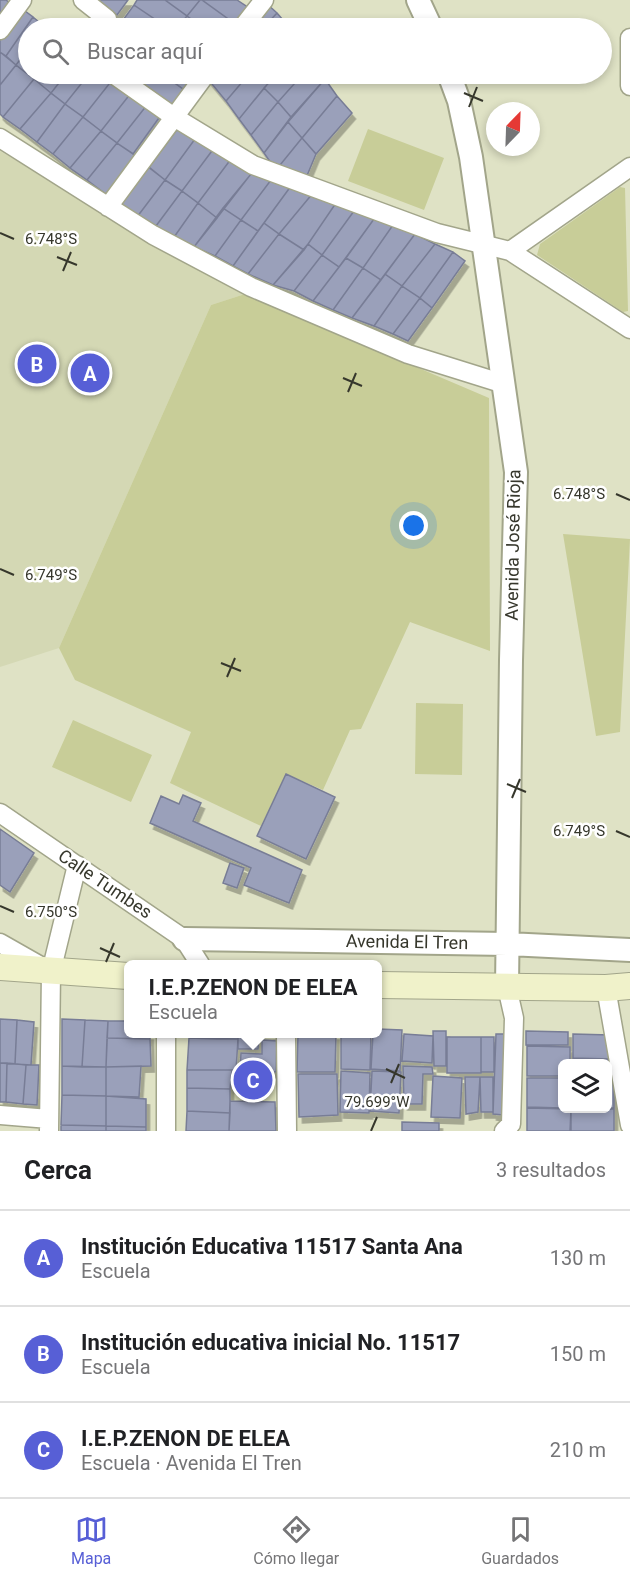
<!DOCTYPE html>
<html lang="es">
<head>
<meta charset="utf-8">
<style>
  :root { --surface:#fff; --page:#f6f6f6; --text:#202124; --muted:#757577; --line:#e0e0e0; --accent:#575fd6 }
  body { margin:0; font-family:Roboto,sans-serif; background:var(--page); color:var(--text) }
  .controls { position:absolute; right:18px; bottom:18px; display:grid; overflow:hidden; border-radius:9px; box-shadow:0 3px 9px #0003 }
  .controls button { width:54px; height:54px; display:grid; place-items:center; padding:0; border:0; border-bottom:2px solid var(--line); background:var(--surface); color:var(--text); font:30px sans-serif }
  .compass { position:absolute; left:486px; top:102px; width:54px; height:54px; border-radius:50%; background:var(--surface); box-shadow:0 3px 9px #0003; rotate:23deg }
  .you { position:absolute; left:414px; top:526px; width:21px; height:21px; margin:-15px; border:4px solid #fff; border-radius:50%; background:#1a73e8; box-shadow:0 0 0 9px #1a73e833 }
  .badge { display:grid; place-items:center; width:39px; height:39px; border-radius:50%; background:var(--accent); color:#fff; font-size:20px; font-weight:700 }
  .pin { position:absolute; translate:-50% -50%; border:3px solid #fff; box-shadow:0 2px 6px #0006 }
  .popup { position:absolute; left:124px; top:960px; width:258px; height:78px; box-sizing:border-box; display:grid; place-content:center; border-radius:9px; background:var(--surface); filter:drop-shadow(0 2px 4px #0005); font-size:20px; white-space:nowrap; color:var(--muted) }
  .popup b { font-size:22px; color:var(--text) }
  .popup::after { content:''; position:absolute; left:50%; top:100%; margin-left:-12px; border:12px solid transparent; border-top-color:var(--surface) }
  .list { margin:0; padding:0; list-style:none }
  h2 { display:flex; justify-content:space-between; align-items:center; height:78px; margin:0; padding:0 24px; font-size:26px }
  h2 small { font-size:20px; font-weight:400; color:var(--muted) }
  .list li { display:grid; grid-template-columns:39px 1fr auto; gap:18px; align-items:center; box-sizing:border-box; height:96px; padding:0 24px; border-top:2px solid var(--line) }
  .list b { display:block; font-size:22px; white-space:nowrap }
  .list p { margin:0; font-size:20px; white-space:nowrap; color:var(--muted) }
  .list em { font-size:20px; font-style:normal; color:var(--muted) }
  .icon { flex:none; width:33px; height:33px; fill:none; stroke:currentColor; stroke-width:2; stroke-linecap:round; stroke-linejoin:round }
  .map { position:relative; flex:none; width:630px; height:1131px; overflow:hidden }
  .search { position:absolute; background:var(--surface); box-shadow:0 3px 9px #0003; left:18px; right:18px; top:18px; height:66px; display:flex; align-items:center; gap:15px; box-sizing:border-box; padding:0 21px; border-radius:33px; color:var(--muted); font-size:22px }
  .sheet { height:366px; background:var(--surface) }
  nav { display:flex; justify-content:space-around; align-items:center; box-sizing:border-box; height:84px; border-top:2px solid var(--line); background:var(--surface); font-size:16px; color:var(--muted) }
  nav a { display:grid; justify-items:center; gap:3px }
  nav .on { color:var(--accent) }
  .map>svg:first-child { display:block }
  .built { fill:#d4d8b4 }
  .green { fill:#c8cd98 }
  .building { fill:#9aa0ba; stroke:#787d96; stroke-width:1.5; filter:url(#shadow) }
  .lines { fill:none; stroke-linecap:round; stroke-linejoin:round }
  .minor-casing { stroke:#a2a58a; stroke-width:21 }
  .tertiary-casing { stroke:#a2a58a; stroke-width:26 }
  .secondary-casing { stroke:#a2a58a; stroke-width:28 }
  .minor { stroke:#fff; stroke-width:18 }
  .tertiary { stroke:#fff; stroke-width:22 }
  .secondary { stroke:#f0f2ca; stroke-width:26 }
  .ticks { fill:none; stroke:#36372c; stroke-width:2 }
  .labels { text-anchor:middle; stroke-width:5; stroke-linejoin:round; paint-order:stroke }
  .street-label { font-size:18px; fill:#36372c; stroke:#fff }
  .ticks-label { font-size:15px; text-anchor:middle; fill:#36372c; stroke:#fff; stroke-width:5; stroke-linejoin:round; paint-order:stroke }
</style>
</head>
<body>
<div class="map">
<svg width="630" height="1131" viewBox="0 0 630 1131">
  <defs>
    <filter id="shadow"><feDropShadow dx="3.5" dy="6" stdDeviation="0" flood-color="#0004"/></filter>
  </defs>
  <rect width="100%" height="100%" fill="#dfe2c5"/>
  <path class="built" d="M0,151L245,294L211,305L59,648L0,667Z
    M232,1070L276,1072L275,1102L230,1101Z"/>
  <path class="green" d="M368,129L444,158L424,210L348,181Z
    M620,187L625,188L628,311L623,312L537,255L540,244Z
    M245,294L489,398L490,651L410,622L361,729L350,730L323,790L286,774L261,826L170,783L191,732L75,680L59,648L211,305Z
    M563,534L630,539L620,732L596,736Z
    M416,703L463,704L462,775L415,774Z
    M73,720L152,755L131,802L52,767Z"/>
  <path class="building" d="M0,0H6L14,6L0,27Z
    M98,0H128L117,15Z
    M137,0H165L187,16L177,28H168L134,5Z
    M165,0H200L187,16Z
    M200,0H202L238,26L237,28H204L187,16Z
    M202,0H237L252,10L238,26Z
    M266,3L277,13L263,28H246Z
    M134,5L168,28H135L123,20Z
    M21,8L33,17L6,56L0,52V35Z
    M277,13L289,27L288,28H263Z
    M187,16L204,28H177Z
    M33,17L45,27L28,28V49L16,65L6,56Z
    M123,20L135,28H117Z
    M28,49V74H39L34,79L16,65Z
    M0,52L16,65L0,85Z
    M16,65L34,79L3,117L0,114V85Z
    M39,74H66L51,93L34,79Z
    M66,74H89L65,104L51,93Z
    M89,74H105L113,79L83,117L65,104Z
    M122,74H144L136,83Z
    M144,74H162L190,94L176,112L136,83Z
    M162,74H196L190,94Z
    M210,74H249L226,101L207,78Z
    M249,74H262L270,81L239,119L226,101Z
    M277,74H303L278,102L264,88Z
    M303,74H321L325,79L291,117L278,102Z
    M34,79L51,93L20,129L3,117Z
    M113,79L131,93L101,131L83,117Z
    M325,79L337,96L302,138L288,122Z
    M264,88L278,102L251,135L239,119Z
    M51,93L65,104L37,142L20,129Z
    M131,93L147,105L117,143L101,131Z
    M337,96L352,113L316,154L302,138Z
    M278,102L291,117L264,153L251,135Z
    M65,104L83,117L53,154L37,142Z
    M147,105L161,115L133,154L117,143Z
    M161,115L170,121L141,159L133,154Z
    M83,117L101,131L70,168L53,154Z
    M288,122L302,138L276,170L264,153Z
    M178,128L195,139L165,180L149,167Z
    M101,131L117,143L87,180L70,168Z
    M302,138L316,154L306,178L276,170Z
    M195,139L212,151L182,191L165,180Z
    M117,143L141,159L111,198L87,180Z
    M214,148L231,159L198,203L182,191Z
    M231,159L251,174L217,218L198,203Z
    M143,163L165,180L137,217L114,201Z
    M251,174L271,180L241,220L223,208Z
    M165,180L182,191L153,230L137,217Z
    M271,180L291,186L258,231L241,220Z
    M291,186L313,193L279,234L264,223Z
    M182,191L198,203L172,240L153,230Z
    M313,193L336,203L304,250L279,234Z
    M198,203L217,218L194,247L172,240Z
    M336,203L354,211L322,255L308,244Z
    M223,208L241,220L215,256L194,247Z
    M354,211L374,219L339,267L322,255Z
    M374,219L393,225L363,268L346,258Z
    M241,220L258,231L233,266L215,256Z
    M264,223L279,234L248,274L233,266Z
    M393,225L415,234L381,280L363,268Z
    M279,234L304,250L273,285L248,274Z
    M415,234L435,244L402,286L385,274Z
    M308,244L322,255L294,291L273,285Z
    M435,244L453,252L420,298L402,286Z
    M453,252L465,261L432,308L420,298Z
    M322,255L339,267L313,301L294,291Z
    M346,258L363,268L333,310L313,301Z
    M363,268L381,280L352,318L333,310Z
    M385,274L402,286L374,326L352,318Z
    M402,286L420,298L393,334L374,326Z
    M420,298L432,308L408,341L393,334Z
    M286,774L335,797L306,859L257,836Z
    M183,795L201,803L193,821L302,870L289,903L244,885L251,868L150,823L161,796L179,804Z
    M0,829L34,853L10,892L0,885Z
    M230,863L244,868L237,888L223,883Z
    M0,1019L17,1020L15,1064L0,1063Z
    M62,1019L85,1020L82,1067L62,1066Z
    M17,1020L34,1022L31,1065L15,1064Z
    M85,1020L108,1021L106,1067H82Z
    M108,1021H128V1034H150V1039L107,1038Z
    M378,1029L402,1030L400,1071L371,1069L373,1034H378Z
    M433,1031H446V1066H434Z
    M526,1031L568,1032V1045H526Z
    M189,1034H218L217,1039L189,1038Z
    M218,1034H238V1039H217Z
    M238,1034H276V1037H259L258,1049H238Z
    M298,1034H336L335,1072H297Z
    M341,1034H371L370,1070L341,1069Z
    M404,1034L433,1036L432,1063L402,1061Z
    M496,1034H506L503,1115L493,1114Z
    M573,1034L610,1035V1059L573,1058Z
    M447,1037H481V1073H447Z
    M481,1037H494V1072H481Z
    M107,1038L150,1039L151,1066L106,1067Z
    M189,1038L238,1039L236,1070H187Z
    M262,1040L277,1041L276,1072L240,1070L241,1053L262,1054Z
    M527,1046L570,1047V1064H562V1076H527Z
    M573,1059L611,1060V1079H608V1064H573Z
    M0,1063H7L6,1102H0Z
    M7,1063L26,1065L23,1104L6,1102Z
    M26,1065H39L37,1105L23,1104Z
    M62,1066L106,1067V1096L62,1095Z
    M141,1066L139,1097L106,1096V1067Z
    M403,1066L432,1067L433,1074H423L422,1104H404Z
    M187,1070H232L230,1089L187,1088Z
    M341,1071L370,1073L369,1113L340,1112Z
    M372,1071L401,1072L399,1113L370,1111Z
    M298,1074H337L338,1115L299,1117Z
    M433,1076L462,1078L460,1118L431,1117Z
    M465,1077H480L478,1112L466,1114Z
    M480,1077H493V1112H481Z
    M527,1078H562V1108L527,1107Z
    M608,1079H614V1108H608Z
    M187,1088L230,1089V1113L187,1111Z
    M62,1095L106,1096V1126L61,1125Z
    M106,1096L146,1099V1127L106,1126Z
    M230,1101L275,1102L276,1131H229Z
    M527,1108L571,1109L570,1131H527Z
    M571,1109H614V1131H571Z
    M187,1111L230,1113L229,1131H186Z
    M402,1122L439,1123V1131H402Z
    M61,1125L106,1126V1131H61Z
    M106,1126L146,1127V1131H106Z"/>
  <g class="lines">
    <g class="minor-casing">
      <path id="minor" d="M83,0L107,19L101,28
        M242,28L264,0
        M0,30L22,0
        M630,38V86
        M113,74L174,117L253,165L437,233L510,251L630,329
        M0,138L153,235L251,287L408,354L504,384
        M108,207L206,74
        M510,251L630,167
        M0,813L184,939L200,964
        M0,943L44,968
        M606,988L630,1125
        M286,1034L287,1131
        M0,1115L49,1119
        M49,1131L51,972L77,865
        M166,1131V1034
        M504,1131L511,1124L514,1018L507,987"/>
    </g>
    <g class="tertiary-casing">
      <path id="tertiary" d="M418,0L431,28
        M449,74L459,101L471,157L516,472L511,660L507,987
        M184,939L507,944L630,950"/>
    </g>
    <g class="secondary-casing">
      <path id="secondary" d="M0,967L128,976
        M378,985L606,988L630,986"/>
    </g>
    <use href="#minor" class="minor"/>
    <use href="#tertiary" class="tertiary"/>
    <use href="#secondary" class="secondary"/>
  </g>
  <path class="ticks" d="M464,93L483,101M469,107L477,87M0,233L14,239M57,257L77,265M63,271L71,252M343,378L362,386M348,392L356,373M616,494L630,500M0,569L14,575M221,663L241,671M227,677L235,658M507,784L526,792M512,798L520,779M616,831L630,837M0,906L14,912M100,948L120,957M106,962L114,943M386,1069L405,1078M391,1083L399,1064M371,1131L377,1117"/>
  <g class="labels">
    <g class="street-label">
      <text transform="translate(513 545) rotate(-89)" y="6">Avenida José Rioja</text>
      <text transform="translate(105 884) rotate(34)" y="6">Calle Tumbes</text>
      <text transform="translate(407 942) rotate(1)" y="6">Avenida El Tren</text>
    </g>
  </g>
  <g class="ticks-label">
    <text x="51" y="244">6.748°S</text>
    <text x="579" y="499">6.748°S</text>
    <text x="51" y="580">6.749°S</text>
    <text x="579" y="836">6.749°S</text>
    <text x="51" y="917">6.750°S</text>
    <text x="377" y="1107">79.699°W</text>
  </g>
</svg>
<div class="controls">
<button><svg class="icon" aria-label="layers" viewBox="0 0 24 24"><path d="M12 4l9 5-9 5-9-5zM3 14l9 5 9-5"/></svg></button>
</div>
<svg class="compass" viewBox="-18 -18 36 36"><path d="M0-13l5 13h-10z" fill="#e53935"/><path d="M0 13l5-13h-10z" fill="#757577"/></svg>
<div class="you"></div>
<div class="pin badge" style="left:90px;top:373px">A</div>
<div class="pin badge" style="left:37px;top:364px">B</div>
<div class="pin badge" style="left:253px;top:1080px">C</div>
<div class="popup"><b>I.E.P.ZENON DE ELEA</b>Escuela</div>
<div class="search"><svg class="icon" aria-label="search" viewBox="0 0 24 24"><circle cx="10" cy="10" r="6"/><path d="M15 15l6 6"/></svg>Buscar aquí</div>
</div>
<section class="sheet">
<h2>Cerca<small>3 resultados</small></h2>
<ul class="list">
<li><span class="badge">A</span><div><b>Institución Educativa 11517 Santa Ana</b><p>Escuela</p></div><em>130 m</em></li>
<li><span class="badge">B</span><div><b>Institución educativa inicial No. 11517</b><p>Escuela</p></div><em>150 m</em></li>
<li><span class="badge">C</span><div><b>I.E.P.ZENON DE ELEA</b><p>Escuela · Avenida El Tren</p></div><em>210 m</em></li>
</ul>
</section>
<nav>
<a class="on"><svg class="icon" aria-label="map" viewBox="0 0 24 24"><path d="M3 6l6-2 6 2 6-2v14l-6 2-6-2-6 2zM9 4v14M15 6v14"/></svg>Mapa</a>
<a><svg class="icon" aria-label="directions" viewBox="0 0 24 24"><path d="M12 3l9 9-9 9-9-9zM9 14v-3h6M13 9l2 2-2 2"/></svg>Cómo llegar</a>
<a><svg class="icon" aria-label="saved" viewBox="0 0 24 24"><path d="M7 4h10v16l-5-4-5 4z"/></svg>Guardados</a>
</nav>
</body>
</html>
